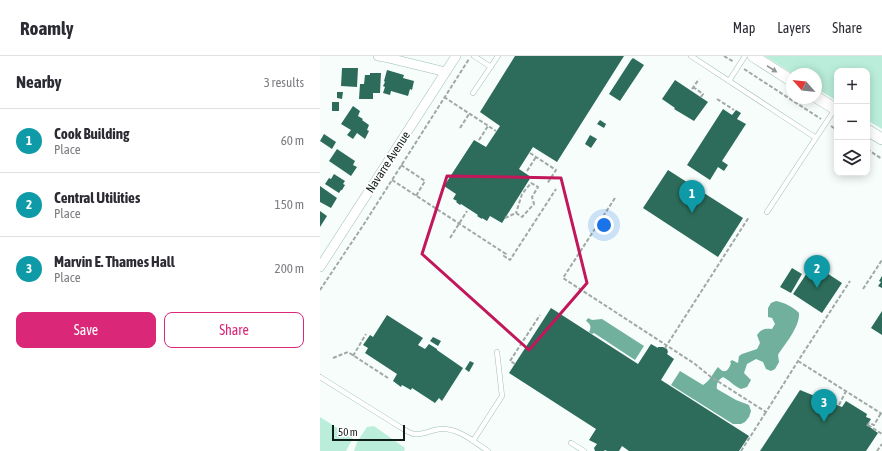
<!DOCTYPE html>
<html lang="en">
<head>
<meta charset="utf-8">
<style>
  :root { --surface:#fff; --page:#f7f7f7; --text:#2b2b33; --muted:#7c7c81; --line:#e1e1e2; --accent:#db2777 }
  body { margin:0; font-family:"Asap Condensed",sans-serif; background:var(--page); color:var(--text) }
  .controls { position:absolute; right:12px; top:12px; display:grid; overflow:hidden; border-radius:8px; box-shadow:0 2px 10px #0003 }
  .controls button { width:36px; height:36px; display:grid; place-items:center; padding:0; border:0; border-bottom:1px solid var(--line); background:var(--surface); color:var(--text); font:20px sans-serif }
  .compass { position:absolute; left:466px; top:12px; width:36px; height:36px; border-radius:50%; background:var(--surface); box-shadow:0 2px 10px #0003; rotate:297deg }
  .scale { position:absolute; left:12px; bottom:10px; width:73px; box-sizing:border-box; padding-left:4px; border:2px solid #111d19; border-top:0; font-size:11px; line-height:14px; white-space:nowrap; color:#111d19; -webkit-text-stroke:3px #fff; paint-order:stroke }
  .you { position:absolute; left:284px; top:169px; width:14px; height:14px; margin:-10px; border:3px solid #fff; border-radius:50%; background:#1a73e8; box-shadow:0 0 0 6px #1a73e833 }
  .badge { display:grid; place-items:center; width:26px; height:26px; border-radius:50%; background:var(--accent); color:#fff; font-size:13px; font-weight:700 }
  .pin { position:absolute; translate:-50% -33px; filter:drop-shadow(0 1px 2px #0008) }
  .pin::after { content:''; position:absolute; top:21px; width:14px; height:12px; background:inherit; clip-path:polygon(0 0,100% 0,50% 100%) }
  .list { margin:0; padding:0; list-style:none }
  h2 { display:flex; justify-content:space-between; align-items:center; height:52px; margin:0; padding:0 16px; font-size:17px }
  h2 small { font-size:13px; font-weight:400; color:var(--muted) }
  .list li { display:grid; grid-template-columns:26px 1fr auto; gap:12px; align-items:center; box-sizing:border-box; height:64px; padding:0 16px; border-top:1px solid var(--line) }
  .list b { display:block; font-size:15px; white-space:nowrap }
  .list p { margin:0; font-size:13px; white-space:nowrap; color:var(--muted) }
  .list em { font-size:13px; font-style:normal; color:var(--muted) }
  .actions { display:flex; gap:8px; padding:12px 16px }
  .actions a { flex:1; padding:9px 0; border:1px solid var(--accent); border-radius:8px; text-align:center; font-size:14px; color:var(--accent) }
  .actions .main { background:var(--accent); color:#fff }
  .icon { flex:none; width:22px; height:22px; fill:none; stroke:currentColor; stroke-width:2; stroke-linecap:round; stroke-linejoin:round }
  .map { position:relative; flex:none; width:562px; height:395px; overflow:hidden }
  header { display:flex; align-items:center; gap:24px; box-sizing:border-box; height:56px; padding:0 20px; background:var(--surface); border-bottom:1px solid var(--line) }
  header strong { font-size:19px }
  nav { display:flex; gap:22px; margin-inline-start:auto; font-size:14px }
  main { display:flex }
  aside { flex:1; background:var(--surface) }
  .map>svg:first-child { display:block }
  .green { fill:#baeedb }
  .water { fill:#71b09c }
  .building { fill:#2d6c5a }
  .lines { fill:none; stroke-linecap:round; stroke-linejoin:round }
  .service-casing { stroke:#9fbfb4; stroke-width:5.5 }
  .minor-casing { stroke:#9fbfb4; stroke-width:10 }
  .tertiary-casing { stroke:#9fbfb4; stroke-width:12 }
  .path { stroke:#a1a9a6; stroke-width:2; stroke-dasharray:4 2; stroke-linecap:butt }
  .service { stroke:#fff; stroke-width:4.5 }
  .minor { stroke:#fff; stroke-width:9 }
  .tertiary { stroke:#fff; stroke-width:11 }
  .oneway { fill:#949998 }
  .marked { fill:none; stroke:#c2185b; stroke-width:3; stroke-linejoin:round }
  .labels { text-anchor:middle; stroke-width:4; stroke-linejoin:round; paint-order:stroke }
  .street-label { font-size:12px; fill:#111d19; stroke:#fff }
</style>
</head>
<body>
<header>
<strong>Roamly</strong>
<nav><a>Map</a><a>Layers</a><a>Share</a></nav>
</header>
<main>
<aside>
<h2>Nearby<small>3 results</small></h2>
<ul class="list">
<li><span class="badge" style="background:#0f9aa8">1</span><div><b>Cook Building</b><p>Place</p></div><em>60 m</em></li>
<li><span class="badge" style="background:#0f9aa8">2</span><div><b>Central Utilities</b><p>Place</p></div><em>150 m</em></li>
<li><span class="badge" style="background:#0f9aa8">3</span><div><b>Marvin E. Thames Hall</b><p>Place</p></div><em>200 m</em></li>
</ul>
<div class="actions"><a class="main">Save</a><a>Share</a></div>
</aside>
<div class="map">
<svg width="562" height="395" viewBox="0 0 562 395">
  <rect width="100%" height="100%" fill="#f7fdfb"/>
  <path class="green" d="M445,0H562V73L547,64V15H517V45L496,32V18H473Z
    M0,361L33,382L26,395H0Z
    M54,370L85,392L84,395H34L37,386L47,371Z"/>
  <path class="water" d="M456,245C465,247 472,250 479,257C480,271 465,288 458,299L459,306L455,313L451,315L446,313L443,306L436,303L427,308L424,317L431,324L427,331L421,333C414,330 409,324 403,321C398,324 396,328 397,333L416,344L429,349L431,355L429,361L425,366L421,368H413L351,329L360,315L383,329C390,325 393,317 398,311C404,318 408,316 411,307L410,306L412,304L418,307L419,300L422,298L437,293L440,287L437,279C441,273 445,272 452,273L455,268L452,262L448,261V252L451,247Z
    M268,262L272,264L282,263L324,290L315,304L274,277L272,278L269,276C272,271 270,267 266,265Z"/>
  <path class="building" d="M195,0H304L237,106L213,91L199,113L211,121L182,167L170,160L167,165L162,162V163L157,160L158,159L141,148L140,149L136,146L137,145L133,143L136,138L124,130L154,84L166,91L180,70L160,56Z
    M313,2L324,9L300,45L289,38L311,4Z
    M22,12H38L37,31L21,30Z
    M67,14L84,19L83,22L94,25L92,34L90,33L88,40L71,35L70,39L63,37L65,31L63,30L65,26L64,25Z
    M50,17H61L60,37H53V43H39L40,28H44L45,19H50Z
    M355,24L388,46L374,65L354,53L355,52L342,43Z
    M17,36H23L22,43L17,42Z
    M12,46H19V55H12Z
    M33,50L40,55L38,60L43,63L42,64L49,69L47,74L49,75L45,83L37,77L33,83L27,79L31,74L21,68Z
    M403,53L412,59L416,54L421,57L417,63L426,68L402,105L408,109L404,115L398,111L390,124L367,109Z
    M280,64L286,68L284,72L277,68Z
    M4,78L16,86L12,93L0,85Z
    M270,79L277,83L271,92L265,88Z
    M17,93L35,105L33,109L37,111L31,120L9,105Z
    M348,114L423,162L398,201L323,152Z
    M14,118L25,125L23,128L25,129L22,134H21L19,137L5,128L9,122L11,123Z
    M0,130L17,142L11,152L0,146Z
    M0,155L7,160L0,171Z
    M493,208L522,227L502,257L473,238Z
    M472,212L482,218L471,237L460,231Z
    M562,220V232L558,230L561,226L559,225Z
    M231,252L318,308L331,288L338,292V291H343L347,293L348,296L347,298L354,303L341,324L429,380L419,395H309L302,390L299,395H287L285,394L284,395H275L274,392L277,388L269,384L276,373L189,317Z
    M562,255V279L551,272Z
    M67,259L103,282L98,289L105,293L109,288L117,293V294L143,312L122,345L119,342L115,347L92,332L91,334L82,329L81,331L73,325L77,318L45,297L48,292L43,289L50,279L53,281Z
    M113,281L121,285L118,290L110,285Z
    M150,305L154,307L149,316L145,313Z
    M480,334L522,351L526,345L547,358L546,361L551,363L547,369L558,377L546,395H440Z"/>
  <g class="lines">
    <g class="service-casing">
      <path id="service" d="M154,0L171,11
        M371,0L496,82
        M409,25L425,0
        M153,37L178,0
        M447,156L515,53
        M0,321L80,371C84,373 89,377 94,378C103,380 112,373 121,373C139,372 154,386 168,395
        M153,385L182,340L177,296
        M251,387L264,395"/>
    </g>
    <g class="minor-casing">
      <path id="minor" d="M58,0L64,1L126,16
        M0,211L136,0"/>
    </g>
    <g class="tertiary-casing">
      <path id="tertiary" d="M433,0L472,25
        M496,41L517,54
        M547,74L562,83"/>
    </g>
    <path class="path" d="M404,0L414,6
      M424,13L501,63
      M373,31L383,38L381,41
      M372,33L379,23
      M124,41L176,75
      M397,43L414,54
      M511,70L517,74
      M140,72L149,58
      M159,84L168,70
      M547,93L562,103
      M210,97L236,114L227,128
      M81,109L105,125L96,140
      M207,115L216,101
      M72,124L186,198L184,200L190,204L236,133
      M295,142L243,222L346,289L375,308L391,321L446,356L478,305L530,225
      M185,162L196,157L202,161L214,148L212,141L218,131L211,127L202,138L196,157
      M130,182L147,155
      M543,233L562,204
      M0,234L44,168L149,3
      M345,292L429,161
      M33,300L46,278
      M13,302L28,296L68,322
      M478,305L562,358
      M195,308L190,305L220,259
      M519,349L526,335
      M548,369L562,378
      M547,370L549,367L554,369L561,357
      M421,395L446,356
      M557,395L562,388"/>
    <use href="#service" class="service"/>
    <use href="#minor" class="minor"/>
    <use href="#tertiary" class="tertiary"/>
  </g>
  <defs><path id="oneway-solid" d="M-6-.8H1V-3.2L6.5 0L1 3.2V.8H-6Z"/></defs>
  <use class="oneway" href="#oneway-solid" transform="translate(452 13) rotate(33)"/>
  <path class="marked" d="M127,120L241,122L267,227L209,294L102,198Z"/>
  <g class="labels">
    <g class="street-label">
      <text transform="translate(68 106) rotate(-57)" y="4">Navarre Avenue</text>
    </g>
  </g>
</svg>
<div class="controls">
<button>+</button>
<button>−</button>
<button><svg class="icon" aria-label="layers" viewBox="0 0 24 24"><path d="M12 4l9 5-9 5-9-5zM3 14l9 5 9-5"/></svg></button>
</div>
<svg class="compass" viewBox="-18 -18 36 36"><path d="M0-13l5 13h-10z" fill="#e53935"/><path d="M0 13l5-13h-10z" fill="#7c7c81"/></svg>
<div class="scale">50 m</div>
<div class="you"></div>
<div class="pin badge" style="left:372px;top:157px;background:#0f9aa8">1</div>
<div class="pin badge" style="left:497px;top:232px;background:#0f9aa8">2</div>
<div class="pin badge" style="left:504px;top:366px;background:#0f9aa8">3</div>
</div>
</main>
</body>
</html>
